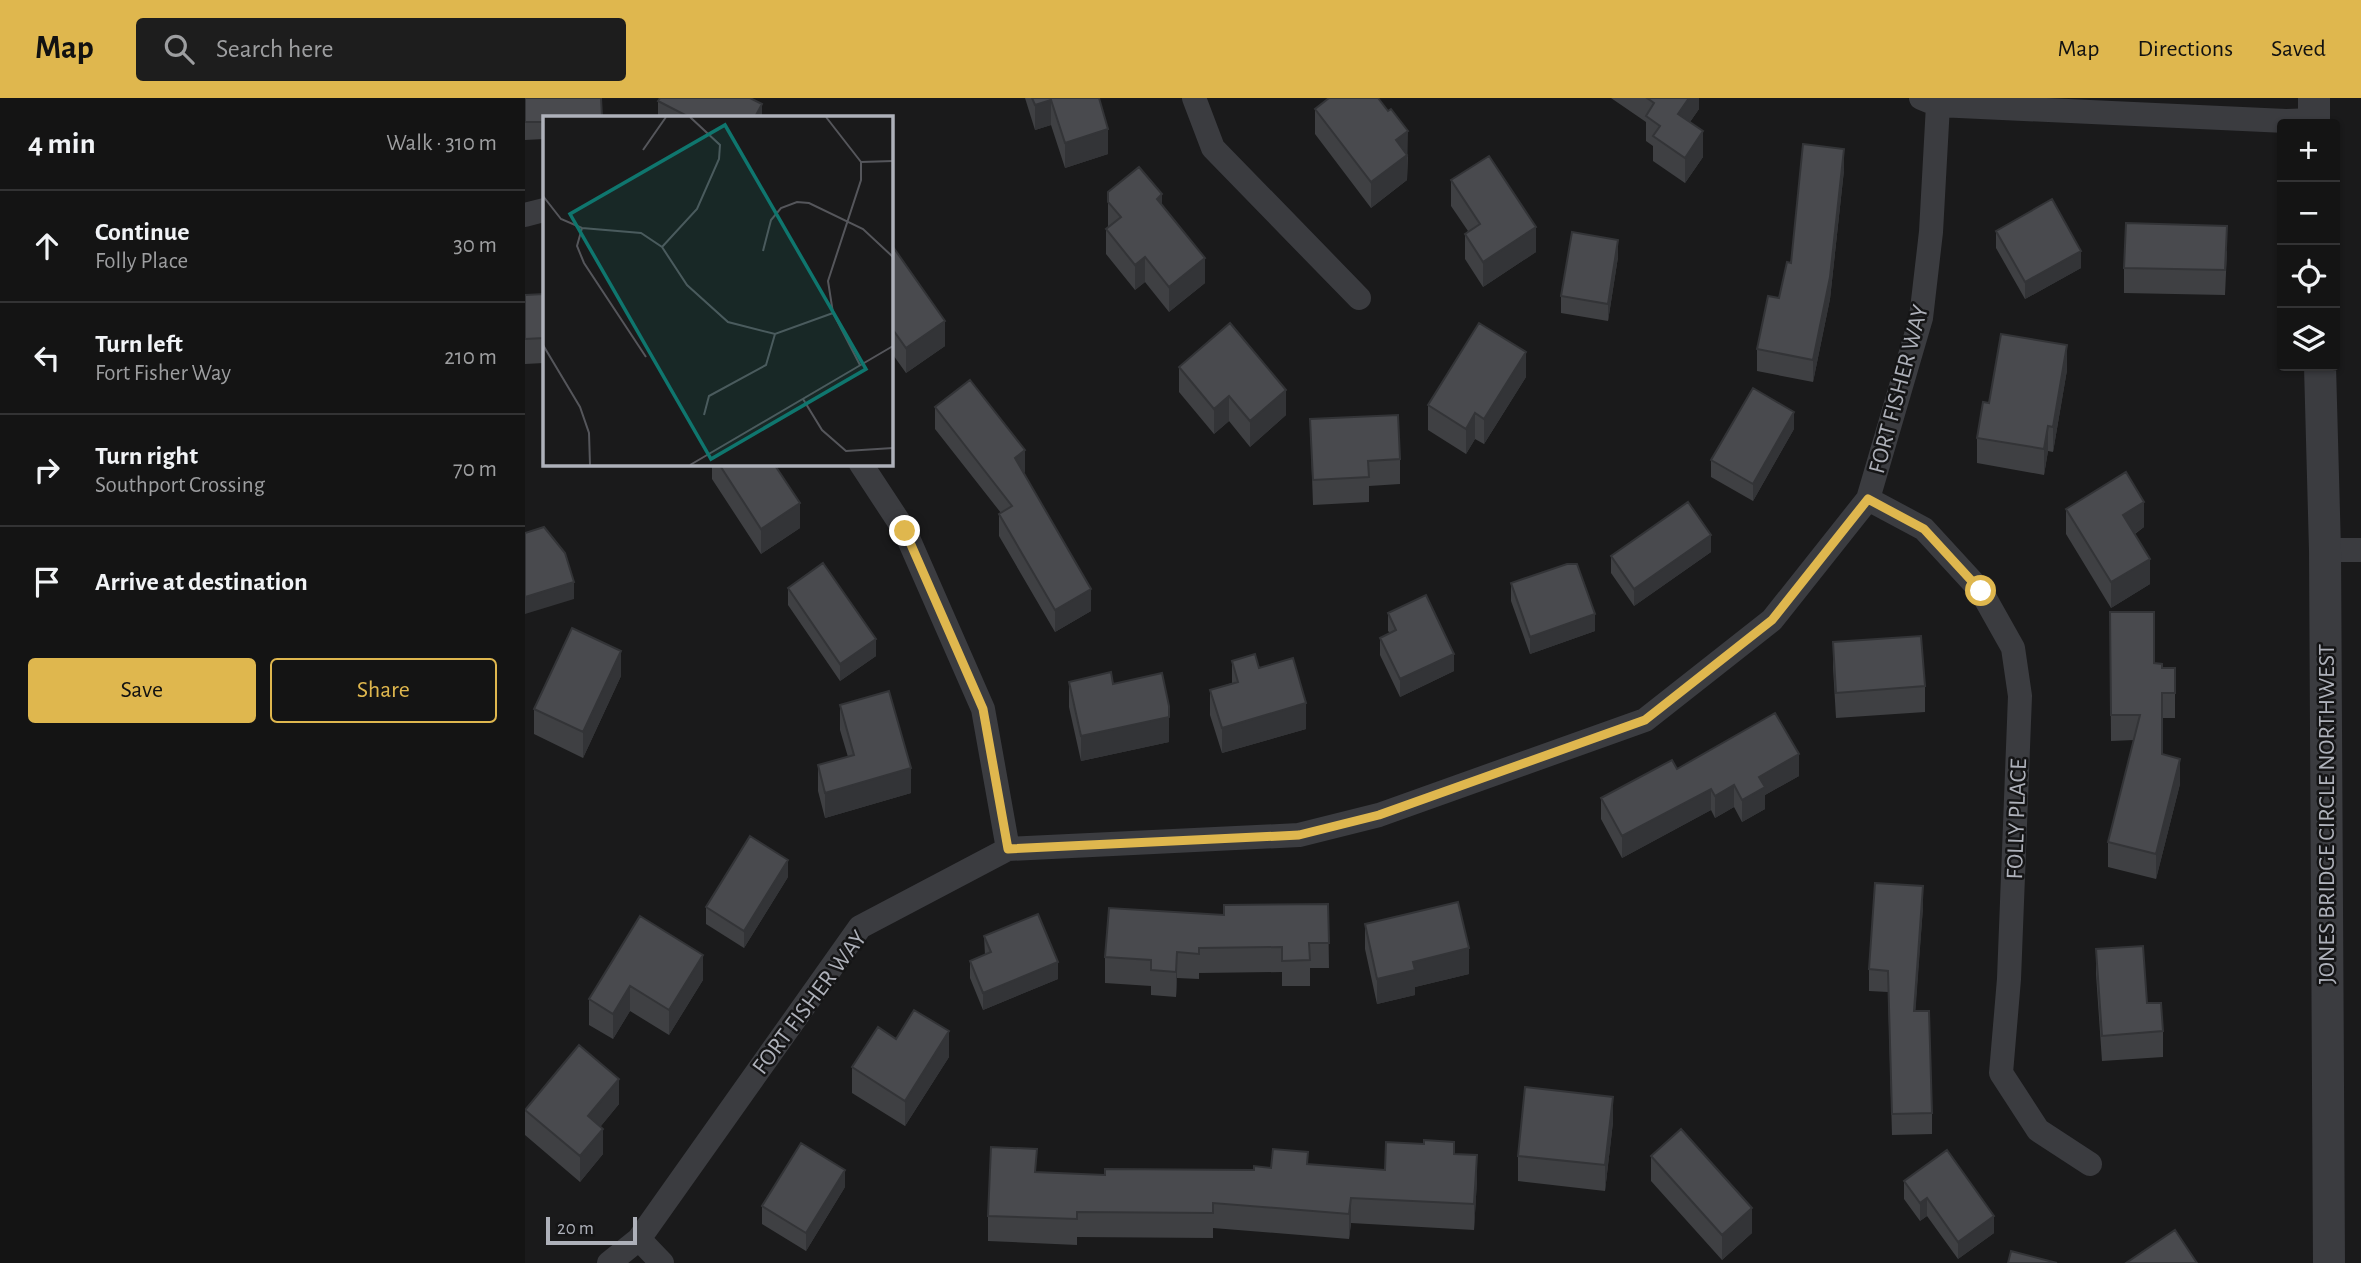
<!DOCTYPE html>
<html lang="en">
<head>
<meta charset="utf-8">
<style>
  :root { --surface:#141414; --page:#1d1d1d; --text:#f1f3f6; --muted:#9d9ea0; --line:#333334; --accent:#dfb74e }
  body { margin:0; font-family:"Alegreya Sans",sans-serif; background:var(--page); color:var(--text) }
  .controls { position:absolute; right:21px; top:21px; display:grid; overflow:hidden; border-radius:7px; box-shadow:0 2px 5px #0004 }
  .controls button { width:63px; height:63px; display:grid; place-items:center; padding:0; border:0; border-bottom:2px solid var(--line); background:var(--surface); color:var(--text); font:35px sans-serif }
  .scale { position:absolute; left:21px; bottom:18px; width:91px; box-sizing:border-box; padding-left:7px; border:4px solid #aeb1ba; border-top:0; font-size:19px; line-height:24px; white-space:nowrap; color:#aeb1ba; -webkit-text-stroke:5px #151516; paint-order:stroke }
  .stop { position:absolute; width:21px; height:21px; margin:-16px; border:5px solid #dfb74e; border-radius:50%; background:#fff }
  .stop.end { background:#dfb74e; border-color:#fff; box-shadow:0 2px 7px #0008 }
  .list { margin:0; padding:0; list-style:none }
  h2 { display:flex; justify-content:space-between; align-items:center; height:91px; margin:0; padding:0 28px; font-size:30px }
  h2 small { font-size:23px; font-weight:400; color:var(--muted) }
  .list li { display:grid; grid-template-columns:46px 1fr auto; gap:21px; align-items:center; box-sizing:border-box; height:112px; padding:0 28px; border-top:2px solid var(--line) }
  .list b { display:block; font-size:26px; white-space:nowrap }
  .list p { margin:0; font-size:23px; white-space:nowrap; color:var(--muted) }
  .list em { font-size:23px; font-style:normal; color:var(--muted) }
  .actions { display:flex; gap:14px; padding:21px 28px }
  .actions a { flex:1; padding:16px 0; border:2px solid var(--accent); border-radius:7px; text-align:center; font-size:24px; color:var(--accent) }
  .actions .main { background:var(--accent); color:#111 }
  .icon { flex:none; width:38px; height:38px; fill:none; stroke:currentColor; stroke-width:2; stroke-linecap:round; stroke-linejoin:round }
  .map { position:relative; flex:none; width:1836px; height:1165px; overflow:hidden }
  header { display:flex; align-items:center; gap:42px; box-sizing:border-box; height:98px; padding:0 35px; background:var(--accent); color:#111 }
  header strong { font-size:33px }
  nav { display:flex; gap:38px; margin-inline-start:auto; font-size:24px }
  .search { width:490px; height:63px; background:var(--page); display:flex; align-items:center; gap:18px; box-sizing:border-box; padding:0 24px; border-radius:7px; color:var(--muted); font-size:26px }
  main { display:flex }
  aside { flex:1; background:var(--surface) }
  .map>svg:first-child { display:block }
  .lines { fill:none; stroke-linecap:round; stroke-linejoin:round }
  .minor { stroke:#3b3c40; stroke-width:24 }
  .tertiary { stroke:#3b3c40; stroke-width:32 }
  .wall { fill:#3f4043 }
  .shaded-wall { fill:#333437 }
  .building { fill:#494a4e; stroke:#333437; stroke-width:2 }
  .route { stroke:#dfb74e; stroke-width:9 }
  .labels { text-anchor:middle; stroke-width:5; stroke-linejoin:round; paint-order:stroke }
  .street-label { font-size:24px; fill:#aeb1ba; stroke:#151516 }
  .inset-road { fill:none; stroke:#55565b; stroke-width:2 }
  .view { fill:#0f766e; fill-opacity:0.15; stroke:#0f766e; stroke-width:3.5 }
  .inset-edge { fill:none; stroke:#aeb1ba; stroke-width:3.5 }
</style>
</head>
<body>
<header>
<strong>Map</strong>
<div class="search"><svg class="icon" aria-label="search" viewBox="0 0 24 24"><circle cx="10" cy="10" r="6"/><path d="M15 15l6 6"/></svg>Search here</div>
<nav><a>Map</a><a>Directions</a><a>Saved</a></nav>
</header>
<main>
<aside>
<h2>4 min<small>Walk · 310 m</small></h2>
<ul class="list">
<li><svg class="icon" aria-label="ahead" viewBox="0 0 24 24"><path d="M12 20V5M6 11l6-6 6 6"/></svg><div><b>Continue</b><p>Folly Place</p></div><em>30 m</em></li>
<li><svg class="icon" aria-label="left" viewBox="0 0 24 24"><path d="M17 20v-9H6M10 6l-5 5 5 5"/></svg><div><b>Turn left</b><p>Fort Fisher Way</p></div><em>210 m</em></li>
<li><svg class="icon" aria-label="right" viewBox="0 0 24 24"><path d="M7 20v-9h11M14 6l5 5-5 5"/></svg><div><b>Turn right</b><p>Southport Crossing</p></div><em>70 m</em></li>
<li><svg class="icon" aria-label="arrive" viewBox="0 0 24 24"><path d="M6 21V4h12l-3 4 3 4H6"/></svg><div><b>Arrive at destination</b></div></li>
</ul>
<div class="actions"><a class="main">Save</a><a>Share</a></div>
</aside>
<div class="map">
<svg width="1836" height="1165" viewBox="0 0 1836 1165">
  <rect width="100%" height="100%" fill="#1a1a1b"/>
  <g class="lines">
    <path class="minor" d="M669,0L688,50L834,200
      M1396,0L1413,7L1761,23L1789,22
      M0,117L19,112
      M336,366L380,433L458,611L483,751
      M1343,401L1399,431L1456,493L1488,550L1495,598L1484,881L1476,975L1513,1032L1565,1066
      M1800,452H1836
      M114,1141L137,1165
      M84,1165L114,1141L335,829L483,751L774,737L854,717L1120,622L1247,522L1343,401L1396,220L1406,134L1413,7"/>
    <path class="tertiary" d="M1789,26V0
      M1795,268L1800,452L1804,1165"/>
  </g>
  <path class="wall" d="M0,0L19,19V41L0,42Z
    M500,0H574L583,56L540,70L526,27L510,32Z
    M1086,0H1174V11L1165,24L1178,59L1160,85L1128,63V48L1121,43V24Z
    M133,3L237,19H133Z
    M790,11L863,13L883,59L882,82L846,110L790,36Z
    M1319,72L1305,201L1288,284L1232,273V251L1254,200L1266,165Z
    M926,82L1011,154L958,189L940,161V136L943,133L926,108Z
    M583,94L637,107L680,185L644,214L620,184L610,192L581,156V131L583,129Z
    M1471,133L1556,170L1500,201L1471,150Z
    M366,146L420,248L381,275L366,254Z
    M1702,153L1700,197L1599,195V170Z
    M1093,159L1083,223L1036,215V198Z
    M19,196V265L0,266V197Z
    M654,269L761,317L725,349L704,323L689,336L654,294Z
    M1542,272L1528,354L1523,353L1519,377L1452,365V340L1464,305Z
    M1001,279L959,346L950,341L941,356L903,332V307Z
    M410,309L500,374L498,375L566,513L530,534L474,438V416L476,415L410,331Z
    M785,321L875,361V386L844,388V404L788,407Z
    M1269,331L1228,403L1186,379V362Z
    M187,366H249L275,430L236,456L187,381Z
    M1541,411L1619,429L1610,436L1625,486L1586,510L1541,436Z
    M1186,454L1109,508L1086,475V458Z
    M986,485L1070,533L1005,556L986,503Z
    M263,490L351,558L315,583L263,507Z
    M1585,514L1629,565L1637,570H1650V620H1637V656L1655,686L1631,781L1583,769V744L1609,642L1586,643Z
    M863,515L929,573L875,599L855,557V540L865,535L863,533Z
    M1308,544L1400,588V614L1311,620L1308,569Z
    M707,563L734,570L781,631L697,655L685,617V592L707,585Z
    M96,578L58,660L9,636V611Z
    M544,584L588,586L644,644L556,663L544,609Z
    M315,607L386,695L300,720L293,693V667L323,659L315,632Z
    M1152,671L1274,678L1240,697V711L1217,724L1209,709L1190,720L1186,712L1097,760L1076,721V700Z
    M263,779L219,850L181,826V809Z
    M803,806L804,870H785V888H757V874L674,875V881L652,880L651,899L626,897V888L580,885V859L699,817Z
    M1398,809L1390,913L1407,1015V1036L1367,1037L1363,894L1344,893V871Z
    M115,818L178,882L144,937L105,913L88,941L64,927V901Z
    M840,826L944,876L890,889V897L852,906L840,851Z
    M459,838L533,881L458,912L445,880V863L460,857Z
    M1571,851L1622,905L1638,933V959L1577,963L1571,876Z
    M371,941L424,959L380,1028L327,995V969Z
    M94,1006L75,1029L78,1056L55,1084L0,1037V1011Z
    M1088,1024L1080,1093L993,1083V1058Z
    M929,1056L952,1082L949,1132L826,1125L824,1141L688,1130V1140L552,1139V1147L463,1143V1118L512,1074L580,1077L729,1072L783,1066L860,1072Z
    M1126,1058L1227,1135L1197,1162L1126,1083Z
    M1379,1083L1469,1135L1433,1161L1402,1118L1395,1123L1379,1101Z
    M320,1089L281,1153L237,1126V1108Z"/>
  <path class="shaded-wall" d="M1164,0H1174V11L1153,41V16Z
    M526,2V27L510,32V7Z
    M237,6V19H230Z
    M583,31V56L540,70V45Z
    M883,33L882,82L846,110V84L871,42Z
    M1178,33V59L1160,85V60Z
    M1319,51V72L1305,201L1288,284V262Z
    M637,96V121L632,101Z
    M1011,129V154L958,189V164Z
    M1093,142V159L1083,223V206Z
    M1556,153V170L1500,201V184Z
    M620,159V184L610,192V167Z
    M680,160V185L644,214V189Z
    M420,223V248L381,275V250Z
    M1542,247V272L1528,354V329Z
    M1001,254V279L959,346V321Z
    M761,292V317L725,349V323Z
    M704,298V323L689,336V311Z
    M1269,314V331L1228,403V386Z
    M950,315V341L941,356V331Z
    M1523,328V353L1519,377V351Z
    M500,352V374L490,382V360Z
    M1619,404V429L1598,443V417Z
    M275,405V430L236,456V431Z
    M1186,437V454L1109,508V491Z
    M1625,461V486L1586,510V484Z
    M49,484V501L0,516V499Z
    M566,491V513L530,534V512Z
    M1070,516V533L1005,556V539Z
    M351,541V558L315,583V566Z
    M96,553V578L58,660V634Z
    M929,556V573L875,599V581Z
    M781,605V631L697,655V630Z
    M644,619V644L556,663V638Z
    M1274,656V678L1240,697V711L1217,724V702L1234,679Z
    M1655,661V686L1631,781V756Z
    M386,670V695L300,720V695Z
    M1209,687V709L1190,720V698Z
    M1186,691V712L1097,760V738Z
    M263,762V779L219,850V833Z
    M1398,788V809L1389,934V913Z
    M944,850V876L890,889V897L852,906V881L888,864Z
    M652,854V880L651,899V874Z
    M178,857V882L144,937V912Z
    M533,864V881L458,912V895Z
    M105,888V913L88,941V916Z
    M424,933V959L380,1028V1003Z
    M94,981V1006L63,1044V1018Z
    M1088,999V1024L1080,1093V1067Z
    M78,1031V1056L55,1084V1058Z
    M952,1057V1082L949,1132V1106Z
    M320,1072V1089L281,1153V1135Z
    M826,1100V1125L824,1141V1116Z
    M1402,1100V1118L1395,1123V1105Z
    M1227,1110V1135L1197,1162V1137Z
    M1469,1118V1135L1433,1161V1144Z"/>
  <path class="building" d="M0,0H76L77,19H19V24H0Z
    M135,0H225L237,6L230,19H164L133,3Z
    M507,0H574L583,31L540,45L526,2L510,7Z
    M804,0H853L863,13L866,11L883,33L871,42L882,57L846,84L790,11Z
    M1122,0H1164L1153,16L1178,33L1160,60L1128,38L1135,28L1121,18L1129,5Z
    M1278,46L1319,51L1305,179L1288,262L1232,251L1243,198L1254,200L1262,164L1266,165Z
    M964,58L1011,129L958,164L940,136L955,126L926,82Z
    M614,69L637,96L632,101L680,160L644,189L620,159L610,167L581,131L596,119L583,104V94Z
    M1527,101L1556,153L1500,184L1471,133Z
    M1601,125L1702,128L1700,172L1599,170Z
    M1047,134L1093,142L1083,206L1036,198Z
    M366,146L420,223L381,250L366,229Z
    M19,196V240L0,241V197Z
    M705,225L761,292L725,323L704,298L689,311L654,269Z
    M954,225L1001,254L959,321L950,315L941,331L903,307Z
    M1476,236L1542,247L1528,329L1523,328L1519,351L1452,340L1458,304L1464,305Z
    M445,282L500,352L490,360L566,491L530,512L474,416L487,408L410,309Z
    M1228,290L1269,314L1228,386L1186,362Z
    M873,317L875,361L843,363L844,379L788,382L785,321Z
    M194,366H249L275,405L236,431Z
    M1601,374L1619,404L1598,417L1625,461L1586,484L1541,411Z
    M1163,404L1186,437L1109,491L1086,458Z
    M19,429L40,455L49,484L0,499V435Z
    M298,465L351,541L315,566L263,490Z
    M1042,466H1052L1070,516L1005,539L986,485Z
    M901,497L929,556L875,581L855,540L871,532L863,515Z
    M1585,514H1629V565L1637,566V570H1650V595H1637V656L1655,661L1631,756L1583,744L1615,617H1586Z
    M47,530L96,553L58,634L9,611Z
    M1396,538L1400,588L1311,595L1308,544Z
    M730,556L734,570L768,560L781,605L697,630L685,592L713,584L707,563Z
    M586,574L588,586L637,575L644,608V619L556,638L544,584Z
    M364,593L386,670L300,695L293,667L329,657L315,607Z
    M1250,615L1274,656L1234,679L1240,689L1217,702L1209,687L1190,698L1186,691L1097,738L1076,700L1147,662L1152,671Z
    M225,738L263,762L219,833L181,809Z
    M1350,785L1398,788L1389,913H1404L1407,1015L1367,1016L1363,873L1344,871Z
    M933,804L944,850L888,864L890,872L852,881L840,826Z
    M803,806L804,845H784L785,862L757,863V849L674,850V856L652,854L651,874L626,872V862L580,859L584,810L699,817V807Z
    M513,816L533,864L458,895L445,863L466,854L459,838Z
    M115,818L178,857L144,912L105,888L88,916L64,901Z
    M1618,848L1622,905H1636L1638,933L1577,938L1571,851Z
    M389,912L424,933L380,1003L327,969L353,929L371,941Z
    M54,947L94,981L63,1018L78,1031L55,1058L0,1012Z
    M1000,989L1088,999L1080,1067L993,1058Z
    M1156,1031L1227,1110L1197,1137L1126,1058Z
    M899,1042L929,1044V1056L952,1057L949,1106L826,1100L824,1116L688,1105V1115L552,1114V1121L463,1118L466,1049L512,1051L510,1074L580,1077V1071L729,1072V1068L746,1070L748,1051L783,1054L782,1066L860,1072L861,1044L899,1046Z
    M276,1045L320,1072L281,1135L237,1108Z
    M1422,1052L1469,1118L1433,1144L1402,1100L1395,1105L1379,1083Z
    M1650,1132L1672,1165H1601Z
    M1486,1153L1532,1165H1483Z"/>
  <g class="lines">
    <path class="route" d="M380,433L458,611L483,751L774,737L854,717L1120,622L1247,522L1343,401L1399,431L1456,493"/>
  </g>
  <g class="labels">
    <g class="street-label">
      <text transform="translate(1373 291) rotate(-75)" y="8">FORT FISHER WAY</text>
      <text transform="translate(1801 716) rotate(-90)" y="8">JONES BRIDGE CIRCLE NORTHWEST</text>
      <text transform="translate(1491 721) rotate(-88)" y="8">FOLLY PLACE</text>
      <text transform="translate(284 904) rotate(-53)" y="8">FORT FISHER WAY</text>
    </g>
  </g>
  <g transform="translate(18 18)">
    <rect width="350" height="350" fill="#1a1a1b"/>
    <path class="inset-road" d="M283,1L318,46V64L285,165L290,197L317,249M100,34L123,1M318,46L350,45M0,80L18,103L39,112L98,117L119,131L144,169L185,206L232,218L290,197M39,112L34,130L41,147L103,241M119,131L154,93L176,43L177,29L147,1M220,135L228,104L238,92L254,86L266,87L320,113L350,141M0,229L37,291L46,317L47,349M260,283L279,314L303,335L350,332M161,299L166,280L223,249L232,218M147,349L350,230"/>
    <path class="view" d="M182,9L323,253L168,343L27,98Z"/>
    <rect width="350" height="350" class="inset-edge"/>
  </g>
</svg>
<div class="controls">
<button>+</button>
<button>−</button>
<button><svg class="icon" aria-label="locate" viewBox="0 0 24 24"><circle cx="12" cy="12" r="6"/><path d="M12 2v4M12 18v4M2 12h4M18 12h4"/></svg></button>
<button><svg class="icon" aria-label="layers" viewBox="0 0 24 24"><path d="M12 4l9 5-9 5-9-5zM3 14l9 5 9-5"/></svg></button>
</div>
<div class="scale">20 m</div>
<div class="stop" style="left:1456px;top:493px"></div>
<div class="stop end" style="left:380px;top:433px"></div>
</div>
</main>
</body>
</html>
